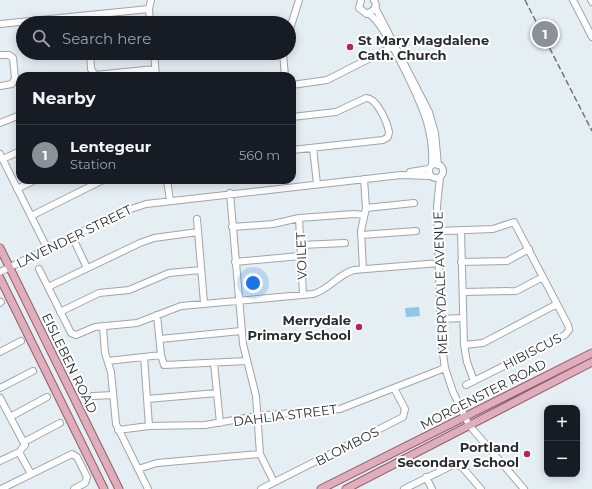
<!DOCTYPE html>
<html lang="en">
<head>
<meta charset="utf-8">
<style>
  :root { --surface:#171b24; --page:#242831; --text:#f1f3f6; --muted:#9ea1a6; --line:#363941; --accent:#8c9099 }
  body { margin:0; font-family:Montserrat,sans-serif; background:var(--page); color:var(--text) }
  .controls { position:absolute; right:12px; bottom:12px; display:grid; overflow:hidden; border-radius:8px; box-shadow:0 2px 10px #0003 }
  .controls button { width:36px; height:36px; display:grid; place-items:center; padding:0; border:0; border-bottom:1px solid var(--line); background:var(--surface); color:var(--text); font:20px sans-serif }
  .you { position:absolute; left:253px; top:283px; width:14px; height:14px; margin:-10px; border:3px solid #fff; border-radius:50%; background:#1a73e8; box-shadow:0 0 0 6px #1a73e833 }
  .badge { display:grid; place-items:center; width:26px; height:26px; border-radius:50%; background:var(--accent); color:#fff; font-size:13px; font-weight:700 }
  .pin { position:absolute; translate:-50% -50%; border:2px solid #fff; box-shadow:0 1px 4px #0006 }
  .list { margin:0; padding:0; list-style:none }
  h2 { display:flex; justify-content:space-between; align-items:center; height:52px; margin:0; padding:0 16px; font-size:17px }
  h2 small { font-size:13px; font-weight:400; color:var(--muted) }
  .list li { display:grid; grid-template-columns:26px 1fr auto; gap:12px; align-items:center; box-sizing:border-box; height:60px; padding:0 16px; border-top:1px solid var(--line) }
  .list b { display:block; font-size:15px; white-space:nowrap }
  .list p { margin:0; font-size:13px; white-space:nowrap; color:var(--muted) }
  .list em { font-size:13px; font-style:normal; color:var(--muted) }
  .icon { flex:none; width:22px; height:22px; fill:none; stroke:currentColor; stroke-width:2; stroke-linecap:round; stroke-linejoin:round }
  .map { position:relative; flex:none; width:592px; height:489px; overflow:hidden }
  .search { position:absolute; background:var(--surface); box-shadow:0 2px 10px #0003; left:16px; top:16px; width:280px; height:44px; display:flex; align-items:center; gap:10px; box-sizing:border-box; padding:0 14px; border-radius:22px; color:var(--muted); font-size:15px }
  .panel { position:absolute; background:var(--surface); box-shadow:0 2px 10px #0003; left:16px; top:72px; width:280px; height:112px; border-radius:12px }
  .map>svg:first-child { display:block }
  .green { fill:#8fc7e7 }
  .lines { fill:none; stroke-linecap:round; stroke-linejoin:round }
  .minor-casing { stroke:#9da6ab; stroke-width:8 }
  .major-casing { stroke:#915d6c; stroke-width:9 }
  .minor { stroke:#fff; stroke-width:6 }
  .major { stroke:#dfadbb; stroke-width:7 }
  .rail { stroke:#6f7578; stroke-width:1.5; stroke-dasharray:6 3; stroke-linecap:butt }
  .poi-dot { fill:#b3265d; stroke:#fff; stroke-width:1.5 }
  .labels { text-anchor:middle; stroke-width:4; stroke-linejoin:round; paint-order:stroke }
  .poi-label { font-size:13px; font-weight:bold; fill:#282c2e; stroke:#fff; text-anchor:end }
  .street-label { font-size:13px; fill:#282c2e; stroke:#fff }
</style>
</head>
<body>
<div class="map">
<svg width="592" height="489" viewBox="0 0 592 489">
  <rect width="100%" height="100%" fill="#e4eef3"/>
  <path class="green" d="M419,307L420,316L406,317L405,308Z"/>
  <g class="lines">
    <g class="minor-casing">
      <path id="minor" d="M361,0L359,8L367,14L375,9L376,5L374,0
        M573,0L592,37
        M591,0L592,2
        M375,7L429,112L435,133L438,165
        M369,14C385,23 421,102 427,122C431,136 433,150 432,165
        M150,23L149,9L151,0
        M0,24L149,9
        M289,32L299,0
        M90,53L91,69L95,75L155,69
        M154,53L156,76
        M283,53L285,76
        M0,55H9L13,58L15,78L12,84L0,86
        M292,85L327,80L392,47
        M292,117L336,112L366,98C377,98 387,122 389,132L388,137L383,140L292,150
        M0,123L20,115
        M313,148L317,184
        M0,154L47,248
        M3,159L20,151
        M429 171a7 7 0 1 1 14 0a7 7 0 1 1-14 0Z
        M410,172L429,169
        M440,177L437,206L441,339L445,368L453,392L469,425L524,489
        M167,180L170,200
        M17,189L35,180
        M230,193L243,344L256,396L260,454L274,482
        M366,208L414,203
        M31,216L103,180
        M299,218L303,295
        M197,219L204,303
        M232,227L273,224L299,218L354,214L364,215
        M461,230L464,345L467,362L474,381
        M438,231L493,229L514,222L568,325L569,330L565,335L466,385
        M361,235L416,231
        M72,236L87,268
        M301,245L345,243
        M235,262L300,256
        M461,262L507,261L529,249
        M39,269L71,333L76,335L95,327L137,323L181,306L313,294C329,290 338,274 354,270L439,263
        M363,269L361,231L366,208L364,179
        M0,272L122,212L146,204L401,175L430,176
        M48,287L140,243L154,238L198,232
        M463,292L516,291L543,277
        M0,303L1,302
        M60,312L99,293L129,290L169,273L201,270
        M157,315L161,355L164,365L247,361
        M441,319L463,318
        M103,327L105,353L111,372L116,424L148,489
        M160,339L241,331
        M464,345L483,343L557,304
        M0,352L21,341
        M144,357L149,426
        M108,361L161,355
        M214,363L220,423
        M0,388L33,371
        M93,396L113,395
        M0,398L25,445L19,452L0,461
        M147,399L217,393
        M10,417L47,397
        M118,430L149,426L205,425L257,416L340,409L445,368
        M24,442L60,423
        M19,452L31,474
        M138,469L157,463L260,454
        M426,477L432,489
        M1,489L72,454L77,457L87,477L85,483L74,489
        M261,489L403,417L405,409L394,388
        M404,489L455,464L462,467L481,489"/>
    </g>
    <g class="major-casing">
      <path id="major" d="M0,248L119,489
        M0,278L104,489
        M321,489L592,353
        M346,489L592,362"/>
    </g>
    <use href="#minor" class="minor"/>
    <use href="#major" class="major"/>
    <path class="rail" d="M525,0L592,131"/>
  </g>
  <g class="poi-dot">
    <circle cx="350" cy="47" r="4"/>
    <circle cx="359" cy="327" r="4"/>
    <circle cx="527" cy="454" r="4"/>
  </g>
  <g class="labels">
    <g class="poi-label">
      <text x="358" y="45" text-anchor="start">St Mary Magdalene<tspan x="358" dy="15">Cath. Church</tspan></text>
      <text x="351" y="325">Merrydale<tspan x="351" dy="15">Primary School</tspan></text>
      <text x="519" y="452">Portland<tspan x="519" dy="15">Secondary School</tspan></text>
    </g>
    <g class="street-label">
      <text transform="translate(74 236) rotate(-26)" y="5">LAVENDER STREET</text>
      <text transform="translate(301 256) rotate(-92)" y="5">VOILET</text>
      <text transform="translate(440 283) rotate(-92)" y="5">MERRYDALE AVENUE</text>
      <text transform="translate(532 351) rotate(-27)" y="5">HIBISCUS</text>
      <text transform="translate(70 363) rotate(64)" y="5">EISLEBEN ROAD</text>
      <text transform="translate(483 394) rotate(-27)" y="5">MORGENSTER ROAD</text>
      <text transform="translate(285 415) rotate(-7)" y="5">DAHLIA STREET</text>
      <text transform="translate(347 446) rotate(-27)" y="5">BLOMBOS</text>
    </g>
  </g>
</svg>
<div class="controls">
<button>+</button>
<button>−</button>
</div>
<div class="you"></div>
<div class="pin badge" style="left:545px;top:34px">1</div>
<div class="search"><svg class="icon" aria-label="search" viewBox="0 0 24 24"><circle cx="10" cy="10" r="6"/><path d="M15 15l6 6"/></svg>Search here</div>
<section class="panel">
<h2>Nearby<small></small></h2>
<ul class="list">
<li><span class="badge">1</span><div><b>Lentegeur</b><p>Station</p></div><em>560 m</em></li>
</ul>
</section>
</div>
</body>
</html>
